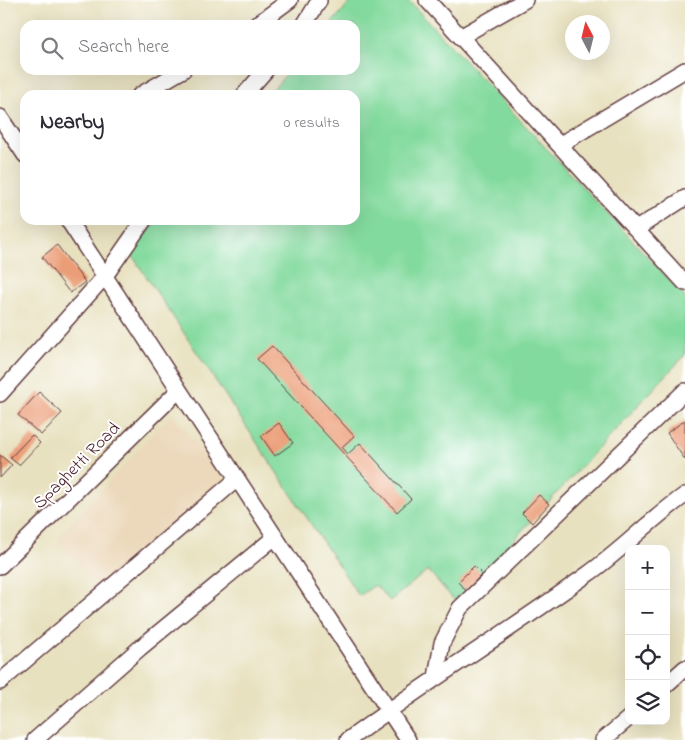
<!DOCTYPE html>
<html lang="en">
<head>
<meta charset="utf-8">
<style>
  :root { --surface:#fff; --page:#f2f2f3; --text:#2b2b33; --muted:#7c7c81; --line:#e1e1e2 }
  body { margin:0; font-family:"Indie Flower",sans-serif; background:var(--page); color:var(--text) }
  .controls { position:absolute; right:15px; bottom:15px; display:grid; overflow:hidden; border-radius:10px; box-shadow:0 5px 20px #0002 }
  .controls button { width:45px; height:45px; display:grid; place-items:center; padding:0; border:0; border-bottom:1px solid var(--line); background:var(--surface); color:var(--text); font:25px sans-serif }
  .compass { position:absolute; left:565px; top:15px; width:45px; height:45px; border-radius:50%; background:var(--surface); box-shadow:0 5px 20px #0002; rotate:353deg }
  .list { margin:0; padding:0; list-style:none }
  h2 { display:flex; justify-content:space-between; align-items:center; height:65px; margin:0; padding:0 20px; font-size:21px }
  h2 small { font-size:16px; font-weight:400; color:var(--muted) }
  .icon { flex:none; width:28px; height:28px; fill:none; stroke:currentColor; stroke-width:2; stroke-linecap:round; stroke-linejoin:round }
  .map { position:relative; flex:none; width:685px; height:740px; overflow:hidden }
  .search { position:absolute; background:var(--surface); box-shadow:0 5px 20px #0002; left:20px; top:20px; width:340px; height:55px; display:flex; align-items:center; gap:12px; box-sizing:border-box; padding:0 18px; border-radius:15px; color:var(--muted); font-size:19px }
  .panel { position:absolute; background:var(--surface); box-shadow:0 5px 20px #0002; left:20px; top:90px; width:340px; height:135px; border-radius:15px }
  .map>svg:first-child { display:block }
  .built { fill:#ecd8ba }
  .green { fill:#83da9e; stroke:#667c64 }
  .building { fill:#eb9d77 }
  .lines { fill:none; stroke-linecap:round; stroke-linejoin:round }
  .street-casing { stroke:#623c41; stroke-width:18 }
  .street { stroke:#fff; stroke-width:15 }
  .labels { text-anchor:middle; stroke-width:4; stroke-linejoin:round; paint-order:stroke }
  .street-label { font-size:18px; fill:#4a1f2b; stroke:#fff }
</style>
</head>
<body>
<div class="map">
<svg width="685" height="740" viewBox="0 0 685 740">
  <rect width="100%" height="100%" fill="#fff"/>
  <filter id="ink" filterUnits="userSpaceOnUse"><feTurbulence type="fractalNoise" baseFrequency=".02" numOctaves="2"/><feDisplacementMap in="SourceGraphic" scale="10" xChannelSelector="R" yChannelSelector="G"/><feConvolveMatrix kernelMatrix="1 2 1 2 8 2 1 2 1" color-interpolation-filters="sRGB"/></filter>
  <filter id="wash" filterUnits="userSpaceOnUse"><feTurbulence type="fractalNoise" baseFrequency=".0096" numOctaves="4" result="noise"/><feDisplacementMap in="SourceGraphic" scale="20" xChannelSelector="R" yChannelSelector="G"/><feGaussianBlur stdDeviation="1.12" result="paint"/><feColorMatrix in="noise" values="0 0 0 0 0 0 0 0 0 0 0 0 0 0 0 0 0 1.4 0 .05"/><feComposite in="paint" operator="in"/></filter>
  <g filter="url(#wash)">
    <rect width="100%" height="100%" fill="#e8e1bf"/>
    <path class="built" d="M172,413L226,483L100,591L57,539Z"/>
    <path class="green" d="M352,0H408L685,297V355L466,591L454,600L428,570L390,601L375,585L359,596L130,252L158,220H355V95H268L290,70H355V25H330Z"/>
    <g id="blocks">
      <path class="building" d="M57,245L85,282L70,293L42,257Z
        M272,346L354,436L342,447L348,454L360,443L411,499L397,512L257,359Z
        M39,392L62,413L41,435L18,415Z
        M685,420V460L667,433Z
        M279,423L293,443L275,456L261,436Z
        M32,435L40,443L19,465L10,458Z
        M0,455L12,465L0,478Z
        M539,495L549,504L532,523L522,513Z
        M474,566L482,574L466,591L458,582Z"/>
    </g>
  </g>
  <g filter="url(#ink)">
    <use href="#blocks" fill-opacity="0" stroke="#623c41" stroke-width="1"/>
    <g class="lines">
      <g class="street-casing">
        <path id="street" d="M427,0L685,283
          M256,25L290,0
          M304,25L319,1
          M462,36L525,0
          M140,95L183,70
          M244,95L266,70
          M0,117L25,155
          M559,145L685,70
          M68,220L408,740
          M636,229L685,198
          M0,394L105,276L144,220
          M0,566L179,390
          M436,677L442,643L460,608L685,391
          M0,682L237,479
          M666,685L685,668
          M35,740L140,648L275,537
          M348,740C426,682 509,631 588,574C622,550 651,519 685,495
          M603,740L629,718"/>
      </g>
      <use href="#street" class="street"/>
    </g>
  </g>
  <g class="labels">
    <g class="street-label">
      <text transform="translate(76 465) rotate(-45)" y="6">Spaghetti Road</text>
    </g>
  </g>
</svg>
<div class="controls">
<button>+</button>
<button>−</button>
<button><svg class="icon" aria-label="locate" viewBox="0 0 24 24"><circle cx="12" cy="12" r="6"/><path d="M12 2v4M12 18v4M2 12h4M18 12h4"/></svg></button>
<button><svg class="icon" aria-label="layers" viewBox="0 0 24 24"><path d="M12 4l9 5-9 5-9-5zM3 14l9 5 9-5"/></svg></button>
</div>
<svg class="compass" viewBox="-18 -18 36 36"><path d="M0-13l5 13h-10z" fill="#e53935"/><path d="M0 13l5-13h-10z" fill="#7c7c81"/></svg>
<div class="search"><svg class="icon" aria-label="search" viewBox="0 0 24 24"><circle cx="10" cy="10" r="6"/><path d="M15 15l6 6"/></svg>Search here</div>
<section class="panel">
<h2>Nearby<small>0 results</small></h2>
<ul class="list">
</ul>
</section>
</div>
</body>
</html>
